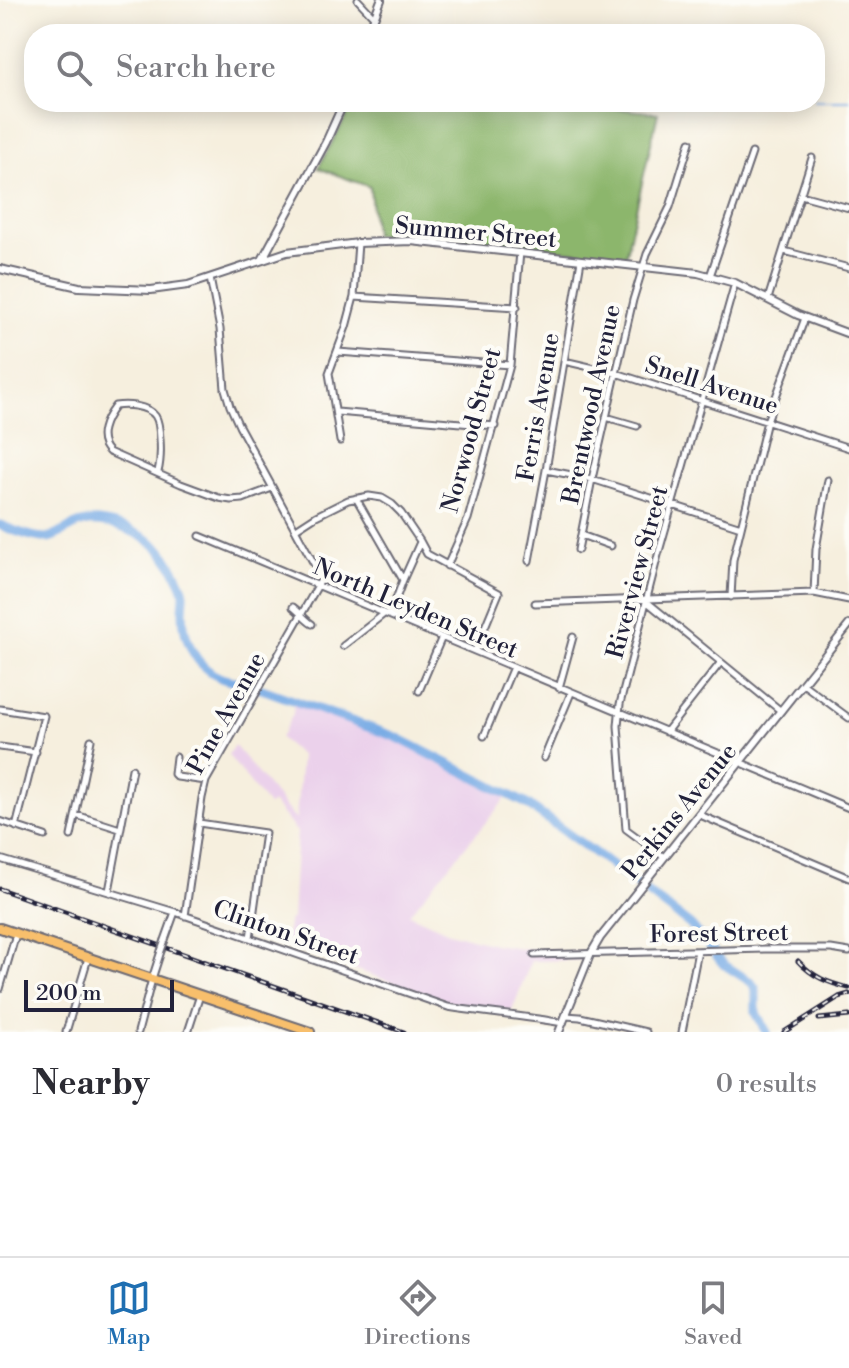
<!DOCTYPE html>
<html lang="en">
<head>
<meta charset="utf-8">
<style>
  :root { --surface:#fff; --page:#f7f7f7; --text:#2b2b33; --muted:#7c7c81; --line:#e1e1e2; --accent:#1f6fb2 }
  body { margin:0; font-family:"Libre Bodoni",serif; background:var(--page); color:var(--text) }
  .scale { position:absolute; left:24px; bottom:20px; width:150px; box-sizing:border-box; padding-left:8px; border:4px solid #22223b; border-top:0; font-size:22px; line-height:28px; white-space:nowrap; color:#22223b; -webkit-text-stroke:6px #fdfcf7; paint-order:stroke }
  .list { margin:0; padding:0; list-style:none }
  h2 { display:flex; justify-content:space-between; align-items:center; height:104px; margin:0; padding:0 32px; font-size:34px }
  h2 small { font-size:26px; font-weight:400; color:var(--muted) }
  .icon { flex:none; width:44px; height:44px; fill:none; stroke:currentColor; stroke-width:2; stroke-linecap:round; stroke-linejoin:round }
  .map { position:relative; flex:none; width:849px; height:1032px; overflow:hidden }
  .search { position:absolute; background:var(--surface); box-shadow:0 4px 20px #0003; left:24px; right:24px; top:24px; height:88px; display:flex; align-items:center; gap:20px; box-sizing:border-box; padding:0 28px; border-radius:32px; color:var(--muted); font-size:30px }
  .sheet { height:224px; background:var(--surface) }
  nav { display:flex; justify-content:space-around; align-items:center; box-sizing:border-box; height:112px; border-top:2px solid var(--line); background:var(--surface); font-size:22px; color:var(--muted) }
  nav a { display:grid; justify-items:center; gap:4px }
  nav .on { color:var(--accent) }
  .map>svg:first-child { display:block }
  .built { fill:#ebd1eb }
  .forest { fill:#8cb66c; stroke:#576c54; stroke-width:2 }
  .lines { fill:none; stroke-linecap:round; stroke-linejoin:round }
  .stream { stroke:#79ace5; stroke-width:2 }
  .river { stroke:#79ace5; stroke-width:9 }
  .minor-casing { stroke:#6c6a74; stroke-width:9 }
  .tertiary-casing { stroke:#6c6a74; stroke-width:10 }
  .primary-casing { stroke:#6c6a74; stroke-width:12 }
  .minor { stroke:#fff; stroke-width:5 }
  .tertiary { stroke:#fff; stroke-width:6 }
  .primary { stroke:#f8bf6c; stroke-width:8 }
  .rail-casing { stroke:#22223b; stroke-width:5 }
  .rail { stroke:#fdfcf7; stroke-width:2; stroke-dasharray:6; stroke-linecap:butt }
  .minor-bridge-casing { stroke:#6c6a74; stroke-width:9; stroke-linecap:butt }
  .minor-bridge { stroke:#fff; stroke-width:5 }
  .labels { text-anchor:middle; stroke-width:8; stroke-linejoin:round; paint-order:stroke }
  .street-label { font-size:24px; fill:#22223b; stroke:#fdfcf7 }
</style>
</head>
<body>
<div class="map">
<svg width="849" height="1032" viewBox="0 0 849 1032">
  <rect width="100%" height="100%" fill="#fdfcf7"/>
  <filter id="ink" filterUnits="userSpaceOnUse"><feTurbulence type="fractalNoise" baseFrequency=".0125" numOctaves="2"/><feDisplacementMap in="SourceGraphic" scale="16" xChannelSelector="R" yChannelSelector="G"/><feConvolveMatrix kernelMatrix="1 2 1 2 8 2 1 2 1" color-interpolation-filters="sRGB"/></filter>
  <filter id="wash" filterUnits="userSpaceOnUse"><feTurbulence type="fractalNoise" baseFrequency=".006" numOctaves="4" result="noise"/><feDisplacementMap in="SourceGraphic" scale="32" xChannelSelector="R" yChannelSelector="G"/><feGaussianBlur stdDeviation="1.8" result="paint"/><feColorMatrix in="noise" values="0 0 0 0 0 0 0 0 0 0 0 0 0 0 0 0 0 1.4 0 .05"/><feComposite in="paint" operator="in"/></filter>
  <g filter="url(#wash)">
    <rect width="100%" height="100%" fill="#f6efde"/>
    <path class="built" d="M294,701L379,732L507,797L409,914L449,932L493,944L528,949L558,950L559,952L585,951L581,960L531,961L512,1011L450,1002L284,945L289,919H292L297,832L273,803L268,806L228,755L234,745L296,820L301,756L280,738L293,714Z"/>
    <path class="forest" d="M351,102H549L658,113L625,258L438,235H374L370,187L318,168L346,117Z"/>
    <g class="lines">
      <path class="stream" d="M815,100H849"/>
      <path class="river" d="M0,525C12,530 35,539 48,538C58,536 66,529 76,525C98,515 139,531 156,546C167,554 182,581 184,594C184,600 183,606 183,612C183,639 195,667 221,678C228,681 237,681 245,683L396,737L525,803L599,856L689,924L703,938L723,964L751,982L756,989V1013L767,1032"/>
    </g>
  </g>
  <g filter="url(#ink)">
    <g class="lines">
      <g class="minor-casing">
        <path id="minor" d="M358,0L374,17
          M801,195L849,208
          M784,251L849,268
          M710,276L752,153
          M354,297L517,307
          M768,299L812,158
          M338,352L510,365
          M564,361L616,373L849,448
          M337,412L495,426
          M606,417L637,426
          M340,441L329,373L346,327L354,297L358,243
          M546,470L592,479L741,527
          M158,472C161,460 161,452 160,439C159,418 157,410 135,406C128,405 122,405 115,406C105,419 95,439 109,452L181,484L219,498L231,500L243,499L272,488
          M356,498L403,580
          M296,529L316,516L348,500L369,496L382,498L392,504L401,513L420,541L427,554L499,593L475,651
          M581,535L611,546
          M200,536L849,808
          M578,550L592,479L633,300L647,254L670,207L690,142
          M529,561L546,470L581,260
          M447,566L468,519L510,365L520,252
          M814,593L816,549L828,480
          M731,597L733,560L767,421L805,318
          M646,601L781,711
          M535,603L814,593L849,600
          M293,607C300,612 304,619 312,624
          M390,615L403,580L420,542
          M343,646L384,614
          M803,684L849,718
          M559,688L573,637
          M419,691L442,637
          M0,709L44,716L16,827
          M666,732L721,662
          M484,736L513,667
          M0,747L36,752
          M176,757L174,774L177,777L206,781
          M544,758L571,693
          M76,815L120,829
          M700,815L849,878
          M0,821L45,836
          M199,823L265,833L250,938
          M71,836L91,740
          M664,857L626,829L618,726L620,704L658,555L735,283
          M0,859L175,912L448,1007C486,1013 524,1016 563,1023
          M109,891L132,769
          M185,916L202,798L206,781L321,580L319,573L239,426L230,406L225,389L220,329L210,278
          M165,940L175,912
          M534,955L765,949H831L849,952
          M0,989L16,934
          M566,1016L580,1017L646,1032
          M66,1032L88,958
          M138,1032L152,979L161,951
          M188,1032L200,995
          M682,1032L698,951"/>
      </g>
      <g class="tertiary-casing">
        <path id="tertiary" d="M368,34L381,0
          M262,260L326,142L344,102
          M0,269L79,287L151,290L188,285L287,252L358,243L411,241L698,273L735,283L798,315L849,334
          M559,1032L590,955L600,938L849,625"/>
      </g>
      <g class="primary-casing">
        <path id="primary" d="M0,928L310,1032"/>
      </g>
      <use href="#minor" class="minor"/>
      <use href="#tertiary" class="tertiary"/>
      <use href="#primary" class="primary"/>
      <g class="rail-casing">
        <path id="rail" d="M0,889L404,1032
          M798,961C813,977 828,983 849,988
          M819,1019L849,1016
          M784,1032L839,997L849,994"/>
      </g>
      <use href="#rail" class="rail"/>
      <g class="minor-bridge-casing">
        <path id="minor-bridge" d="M161,951L165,940"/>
      </g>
      <use href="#minor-bridge" class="minor-bridge"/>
    </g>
  </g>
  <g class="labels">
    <g class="street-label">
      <text transform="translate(476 232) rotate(5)" y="8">Summer Street</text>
      <text transform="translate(712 385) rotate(18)" y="8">Snell Avenue</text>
      <text transform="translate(591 404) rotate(-78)" y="8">Brentwood Avenue</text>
      <text transform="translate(538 407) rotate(-80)" y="8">Ferris Avenue</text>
      <text transform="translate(471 430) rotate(-75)" y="8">Norwood Street</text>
      <text transform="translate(637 572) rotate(-75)" y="8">Riverview Street</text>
      <text transform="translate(416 608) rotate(23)" y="8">North Leyden Street</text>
      <text transform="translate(226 713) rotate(-61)" y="8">Pine Avenue</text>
      <text transform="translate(679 811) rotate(-51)" y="8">Perkins Avenue</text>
      <text transform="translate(286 932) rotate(19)" y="8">Clinton Street</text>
      <text transform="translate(719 933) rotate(-1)" y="8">Forest Street</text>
    </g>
  </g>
</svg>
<div class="scale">200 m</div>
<div class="search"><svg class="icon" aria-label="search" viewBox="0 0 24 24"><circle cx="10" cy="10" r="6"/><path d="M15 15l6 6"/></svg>Search here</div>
</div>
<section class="sheet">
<h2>Nearby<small>0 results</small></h2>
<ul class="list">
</ul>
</section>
<nav>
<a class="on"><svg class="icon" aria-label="map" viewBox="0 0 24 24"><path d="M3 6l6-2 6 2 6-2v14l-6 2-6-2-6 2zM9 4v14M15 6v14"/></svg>Map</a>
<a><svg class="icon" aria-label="directions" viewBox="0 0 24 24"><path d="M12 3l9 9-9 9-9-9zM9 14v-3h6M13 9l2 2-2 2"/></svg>Directions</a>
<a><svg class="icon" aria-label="saved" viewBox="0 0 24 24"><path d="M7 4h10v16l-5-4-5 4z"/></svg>Saved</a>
</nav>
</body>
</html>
